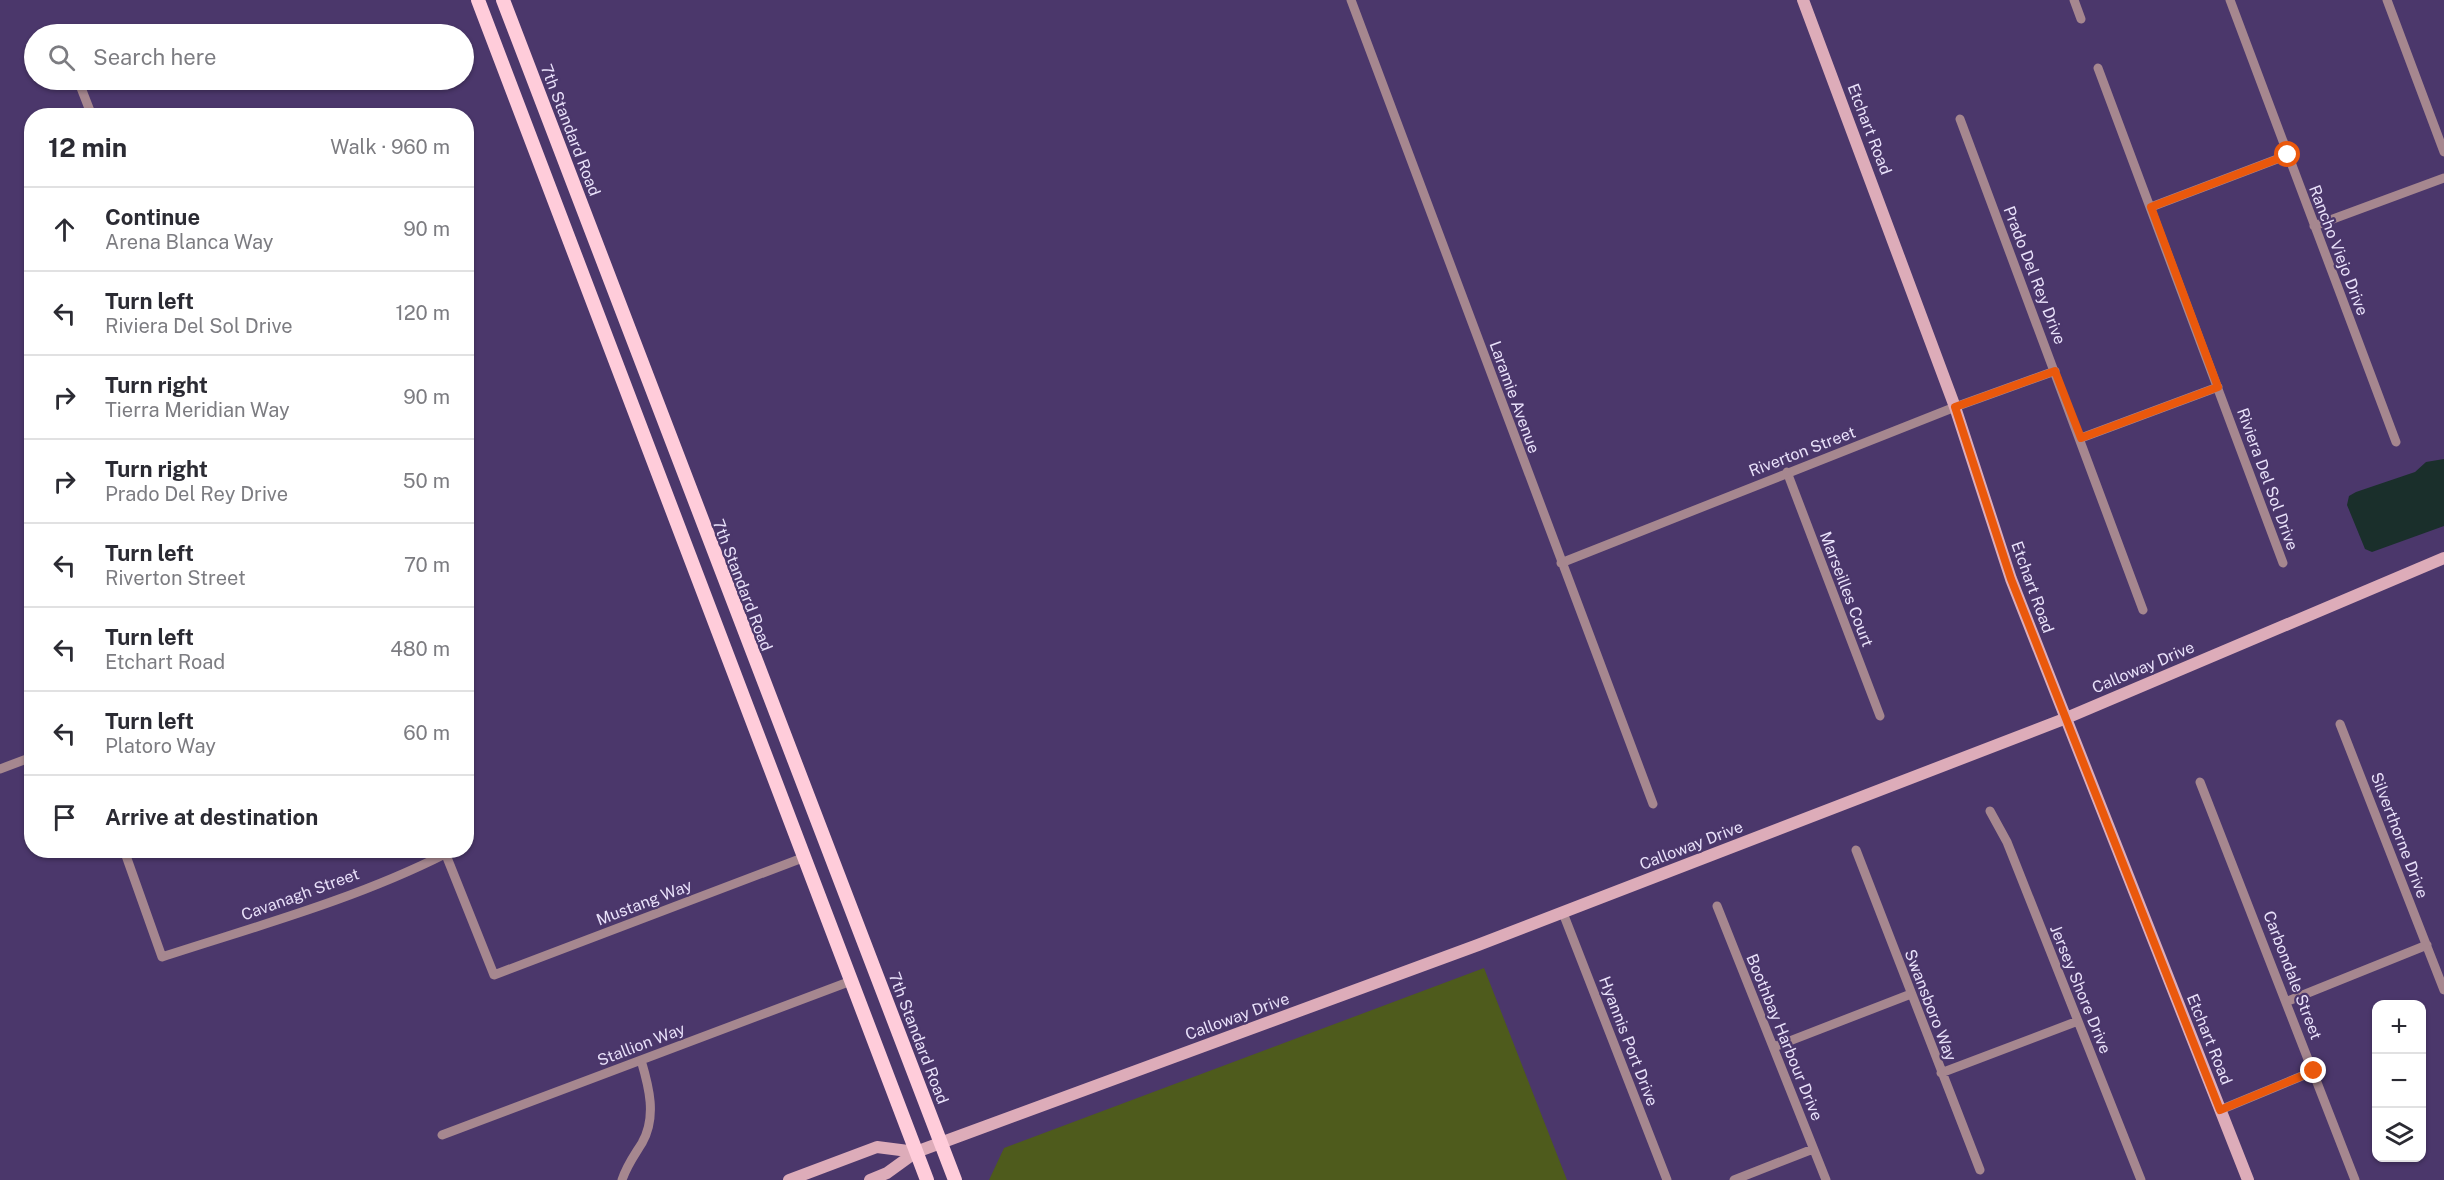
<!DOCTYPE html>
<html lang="en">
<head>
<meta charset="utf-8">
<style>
  :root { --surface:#fff; --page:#f2f2f3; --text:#2b2b33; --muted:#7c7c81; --line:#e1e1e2 }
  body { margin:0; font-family:"Public Sans",sans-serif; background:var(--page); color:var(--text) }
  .controls { position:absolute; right:18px; bottom:18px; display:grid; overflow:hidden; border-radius:12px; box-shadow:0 2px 4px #0004 }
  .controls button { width:54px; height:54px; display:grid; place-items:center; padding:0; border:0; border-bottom:2px solid var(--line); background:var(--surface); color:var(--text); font:30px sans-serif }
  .stop { position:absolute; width:18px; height:18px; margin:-14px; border:4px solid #ea580c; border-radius:50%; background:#fff }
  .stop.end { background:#ea580c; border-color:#fff; box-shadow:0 2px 6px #0008 }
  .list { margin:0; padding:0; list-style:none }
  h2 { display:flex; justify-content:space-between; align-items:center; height:78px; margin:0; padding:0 24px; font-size:26px }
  h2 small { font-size:20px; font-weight:400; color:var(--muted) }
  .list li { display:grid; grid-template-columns:39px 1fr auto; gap:18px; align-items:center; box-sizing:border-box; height:84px; padding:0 24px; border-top:2px solid var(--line) }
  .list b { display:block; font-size:22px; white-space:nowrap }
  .list p { margin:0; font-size:20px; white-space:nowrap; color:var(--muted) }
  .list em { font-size:20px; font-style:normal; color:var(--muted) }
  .icon { flex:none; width:33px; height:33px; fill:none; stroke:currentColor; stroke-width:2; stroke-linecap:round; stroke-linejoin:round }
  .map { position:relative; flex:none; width:2444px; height:1180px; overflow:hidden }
  .search { position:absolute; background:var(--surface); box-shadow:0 2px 4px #0004; left:24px; top:24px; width:450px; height:66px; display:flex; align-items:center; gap:15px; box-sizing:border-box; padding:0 21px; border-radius:33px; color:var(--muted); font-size:22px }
  .panel { position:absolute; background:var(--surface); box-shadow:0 2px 4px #0004; left:24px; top:108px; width:450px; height:750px; border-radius:24px }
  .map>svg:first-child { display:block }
  .green { fill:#4e5b1c }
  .water { fill:#1a2f2b }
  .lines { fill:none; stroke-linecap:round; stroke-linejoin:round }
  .street { stroke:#a6878f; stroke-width:9 }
  .secondary { stroke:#ddacb9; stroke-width:12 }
  .primary { stroke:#ffccda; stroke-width:14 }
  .route { stroke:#ea580c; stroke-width:8 }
  .labels { text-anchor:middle; stroke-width:4.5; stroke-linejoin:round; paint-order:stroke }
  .street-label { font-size:16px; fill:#e9e1fa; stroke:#4b376b }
</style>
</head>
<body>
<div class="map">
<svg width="2444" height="1180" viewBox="0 0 2444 1180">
  <rect width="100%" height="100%" fill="#4b376b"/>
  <path class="green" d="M1484,968L1567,1180H989L1004,1148Z"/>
  <path class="water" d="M2444,459V526L2372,552L2365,549L2347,505L2349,496L2356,492L2415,472L2426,462Z"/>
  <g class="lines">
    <path class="street" d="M1351,0L1653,804
      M2074,0L2081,19
      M2230,0L2396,442
      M2387,0L2444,152
      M2098,68L2283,563
      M78,80L92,116
      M1960,119L2143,610
      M2151,207L2288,155
      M2314,226L2444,178
      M2081,438L2218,387
      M1787,472L1880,716
      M1561,563L1955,407L2055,371
      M2340,724L2444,990
      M0,769L32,757
      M2200,782L2355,1180
      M1990,811L2007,842L2141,1180
      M124,850L162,957C257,926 356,899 445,854
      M444,850L494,975L805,857
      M1856,850L1980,1170
      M1717,906L1826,1180
      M1563,913L1667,1180
      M2288,1001L2427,945
      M1774,1047L1911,994
      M1941,1073L2078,1021
      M2220,1110L2314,1071
      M442,1135L851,981
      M622,1180C627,1165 634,1156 642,1143C657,1117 649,1087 641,1060
      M1734,1180L1813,1149"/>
    <path class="secondary" d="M1803,0L1955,407L2011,579L2248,1180
      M789,1180L877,1147L916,1152
      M870,1180L887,1173L916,1152L1478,945L2064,719L2444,558"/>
    <path class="primary" d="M478,0L927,1180
      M503,0L955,1180"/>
  </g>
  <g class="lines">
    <path class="route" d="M2288,155L2151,207L2218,387L2081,438L2055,371L1955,407L2011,579L2220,1110L2314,1071"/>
  </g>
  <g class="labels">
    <g class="street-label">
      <text transform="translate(1870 129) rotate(69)" y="6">Etchart Road</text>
      <text transform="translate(571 130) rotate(69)" y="6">7th Standard Road</text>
      <text transform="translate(2339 250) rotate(69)" y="6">Rancho Viejo Drive</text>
      <text transform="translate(2035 275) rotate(69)" y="6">Prado Del Rey Drive</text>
      <text transform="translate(1515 397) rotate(70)" y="6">Laramie Avenue</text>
      <text transform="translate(1802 451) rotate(-21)" y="6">Riverton Street</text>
      <text transform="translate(2268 479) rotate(70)" y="6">Riviera Del Sol Drive</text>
      <text transform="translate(743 585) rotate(69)" y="6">7th Standard Road</text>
      <text transform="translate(2033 587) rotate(70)" y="6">Etchart Road</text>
      <text transform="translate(1847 589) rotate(69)" y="6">Marseilles Court</text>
      <text transform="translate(2143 667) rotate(-23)" y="6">Calloway Drive</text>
      <text transform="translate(2400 835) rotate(69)" y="6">Silverthorne Drive</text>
      <text transform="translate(1691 845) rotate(-21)" y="6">Calloway Drive</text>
      <text transform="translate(300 894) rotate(-20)" y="6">Cavanagh Street</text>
      <text transform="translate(644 902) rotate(-21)" y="6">Mustang Way</text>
      <text transform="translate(2293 975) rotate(69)" y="6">Carbondale Street</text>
      <text transform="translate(2081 989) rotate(68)" y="6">Jersey Shore Drive</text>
      <text transform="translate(1931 1005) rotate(69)" y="6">Swansboro Way</text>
      <text transform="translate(1237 1016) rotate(-20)" y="6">Calloway Drive</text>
      <text transform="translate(1785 1037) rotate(68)" y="6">Boothbay Harbour Drive</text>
      <text transform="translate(919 1038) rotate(69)" y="6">7th Standard Road</text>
      <text transform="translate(2210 1039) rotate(68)" y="6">Etchart Road</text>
      <text transform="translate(1629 1041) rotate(69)" y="6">Hyannis Port Drive</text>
      <text transform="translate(641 1044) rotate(-21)" y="6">Stallion Way</text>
    </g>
  </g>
</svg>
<div class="controls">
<button>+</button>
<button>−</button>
<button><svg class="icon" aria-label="layers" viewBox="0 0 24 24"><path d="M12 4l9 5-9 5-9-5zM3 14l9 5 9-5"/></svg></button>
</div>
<div class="stop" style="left:2288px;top:155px"></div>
<div class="stop end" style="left:2314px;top:1071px"></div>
<div class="search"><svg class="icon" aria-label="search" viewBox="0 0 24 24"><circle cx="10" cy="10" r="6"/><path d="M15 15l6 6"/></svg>Search here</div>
<section class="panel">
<h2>12 min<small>Walk · 960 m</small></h2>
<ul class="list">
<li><svg class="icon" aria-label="ahead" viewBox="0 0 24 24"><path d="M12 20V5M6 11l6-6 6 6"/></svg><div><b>Continue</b><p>Arena Blanca Way</p></div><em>90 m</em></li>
<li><svg class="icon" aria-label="left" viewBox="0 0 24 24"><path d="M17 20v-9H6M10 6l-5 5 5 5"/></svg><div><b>Turn left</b><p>Riviera Del Sol Drive</p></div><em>120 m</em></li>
<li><svg class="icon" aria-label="right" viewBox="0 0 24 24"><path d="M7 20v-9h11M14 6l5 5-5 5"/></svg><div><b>Turn right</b><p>Tierra Meridian Way</p></div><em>90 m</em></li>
<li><svg class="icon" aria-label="right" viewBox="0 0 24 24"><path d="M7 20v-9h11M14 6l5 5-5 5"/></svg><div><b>Turn right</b><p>Prado Del Rey Drive</p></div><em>50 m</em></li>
<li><svg class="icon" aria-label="left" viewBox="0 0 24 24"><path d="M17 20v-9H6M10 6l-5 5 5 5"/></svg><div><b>Turn left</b><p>Riverton Street</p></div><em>70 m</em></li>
<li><svg class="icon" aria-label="left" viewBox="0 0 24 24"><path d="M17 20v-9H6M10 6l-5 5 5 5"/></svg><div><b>Turn left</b><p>Etchart Road</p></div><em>480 m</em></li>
<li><svg class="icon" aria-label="left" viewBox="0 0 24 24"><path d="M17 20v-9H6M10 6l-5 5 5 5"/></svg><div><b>Turn left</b><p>Platoro Way</p></div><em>60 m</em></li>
<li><svg class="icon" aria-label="arrive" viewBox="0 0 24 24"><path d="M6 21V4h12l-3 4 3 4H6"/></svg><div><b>Arrive at destination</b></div></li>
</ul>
</section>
</div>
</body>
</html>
